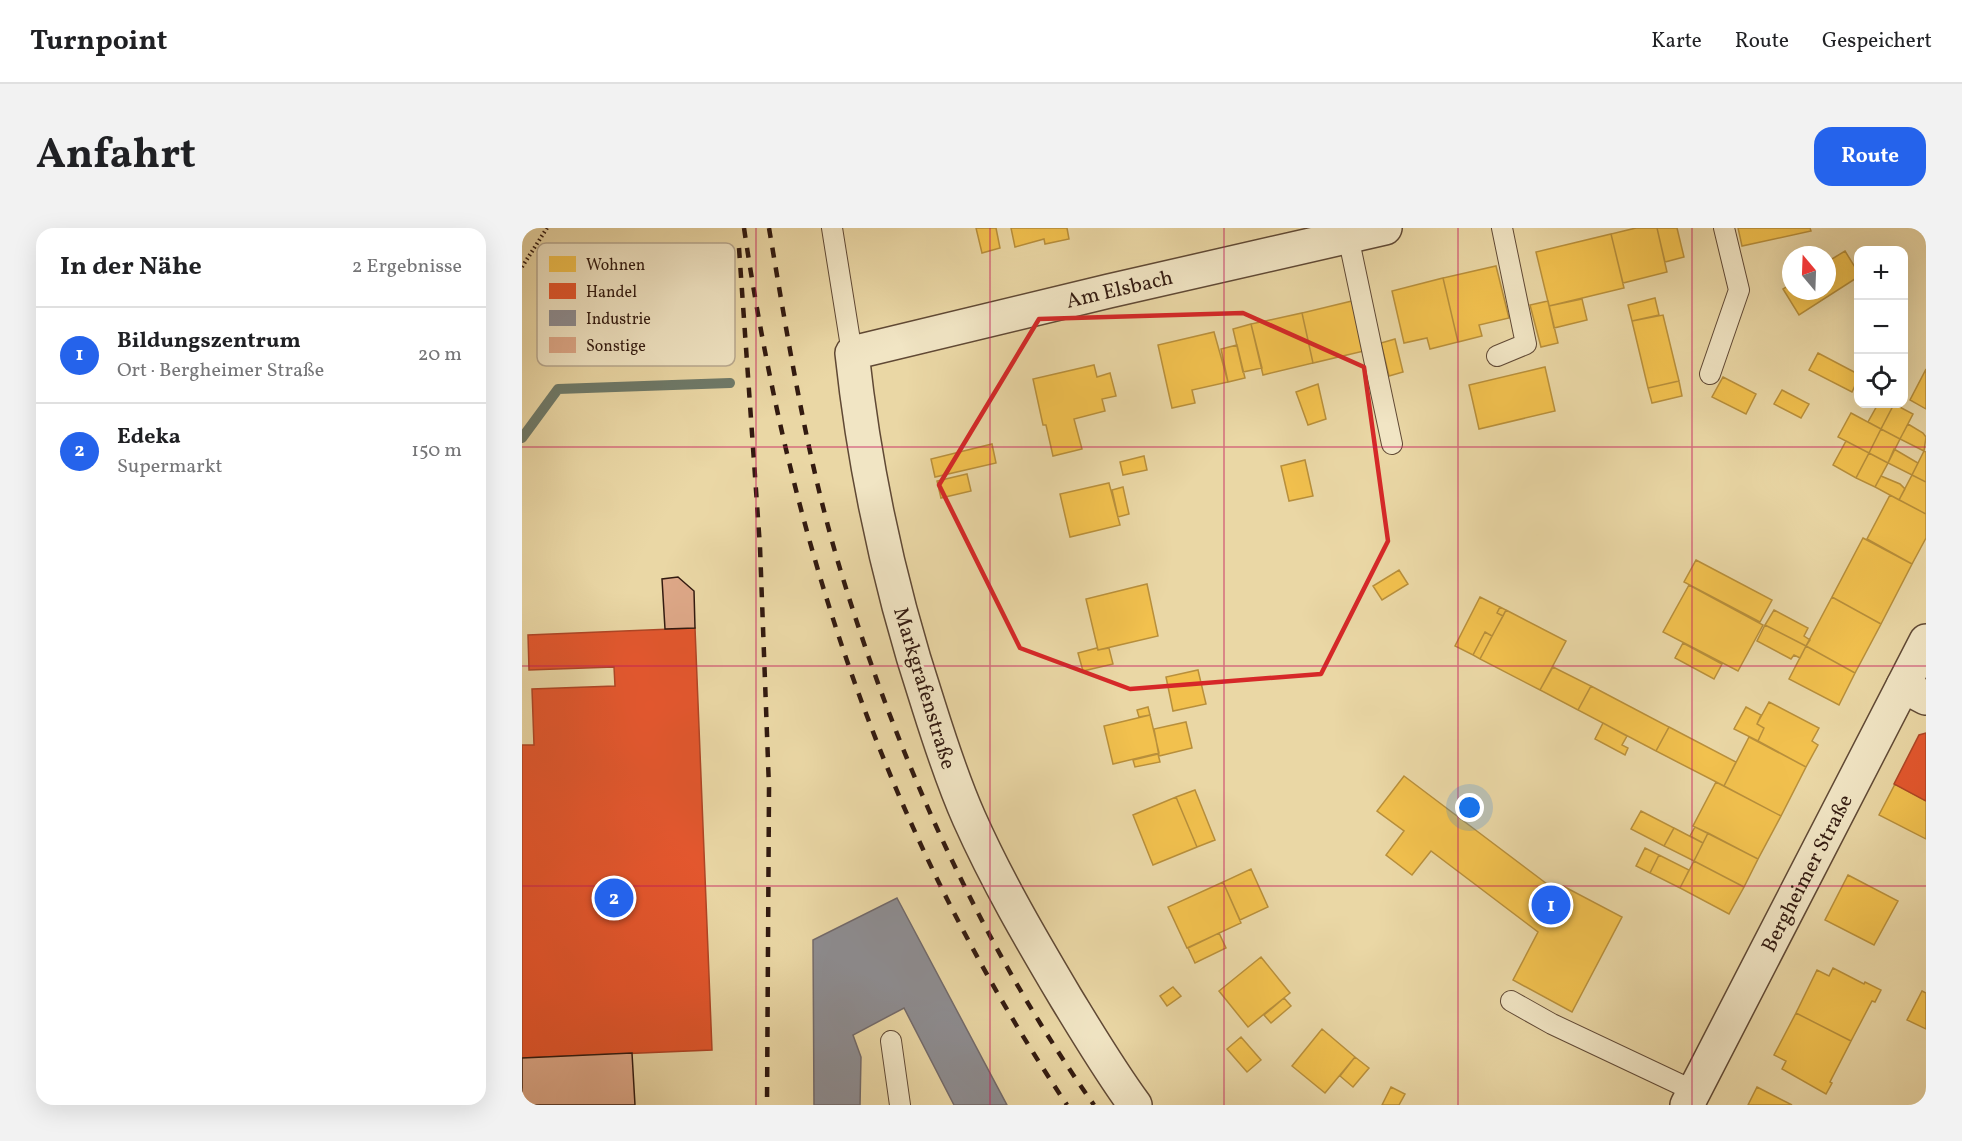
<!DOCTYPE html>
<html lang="de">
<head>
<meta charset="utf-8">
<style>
  :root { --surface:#fff; --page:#f2f2f2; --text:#202124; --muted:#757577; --line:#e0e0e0; --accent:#2563eb }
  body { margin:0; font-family:Vollkorn,serif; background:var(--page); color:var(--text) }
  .controls { position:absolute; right:18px; top:18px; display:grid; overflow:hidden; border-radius:12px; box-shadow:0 6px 24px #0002 }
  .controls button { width:54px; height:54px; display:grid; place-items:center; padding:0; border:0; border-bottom:2px solid var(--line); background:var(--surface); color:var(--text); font:30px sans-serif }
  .compass { position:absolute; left:1260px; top:18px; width:54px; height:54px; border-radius:50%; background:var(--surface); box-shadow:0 6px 24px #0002; rotate:341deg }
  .you { position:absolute; left:948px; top:580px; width:21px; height:21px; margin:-15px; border:4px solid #fff; border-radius:50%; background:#1a73e8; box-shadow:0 0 0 9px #1a73e833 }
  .badge { display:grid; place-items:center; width:39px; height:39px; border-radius:50%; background:var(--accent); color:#fff; font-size:20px; font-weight:700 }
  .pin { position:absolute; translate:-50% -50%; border:3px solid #fff; box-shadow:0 2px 6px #0006 }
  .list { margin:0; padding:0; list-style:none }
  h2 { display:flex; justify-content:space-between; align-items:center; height:78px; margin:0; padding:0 24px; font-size:26px }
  h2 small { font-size:20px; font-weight:400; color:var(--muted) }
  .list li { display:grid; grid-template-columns:39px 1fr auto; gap:18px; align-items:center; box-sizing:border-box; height:96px; padding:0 24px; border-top:2px solid var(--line) }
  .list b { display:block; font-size:22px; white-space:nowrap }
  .list p { margin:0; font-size:20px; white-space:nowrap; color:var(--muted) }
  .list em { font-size:20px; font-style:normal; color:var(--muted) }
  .icon { flex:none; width:33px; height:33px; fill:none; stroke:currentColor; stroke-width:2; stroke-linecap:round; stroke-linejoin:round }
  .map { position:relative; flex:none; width:1404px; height:877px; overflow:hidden; border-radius:18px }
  header { display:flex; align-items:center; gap:36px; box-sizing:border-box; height:84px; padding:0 30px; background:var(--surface); border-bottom:2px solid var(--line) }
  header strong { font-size:28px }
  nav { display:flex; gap:33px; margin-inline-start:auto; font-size:21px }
  .intro { display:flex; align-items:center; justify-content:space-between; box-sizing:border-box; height:144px; padding:0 36px }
  h1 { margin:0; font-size:42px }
  .button { padding:15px 27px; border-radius:18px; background:var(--accent); color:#fff; font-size:21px; font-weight:700 }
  main { display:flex; gap:36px; padding:0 36px }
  aside { flex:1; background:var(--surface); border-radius:18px; box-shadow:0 6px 24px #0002 }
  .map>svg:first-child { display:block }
  .homes { fill:#f2c14e; stroke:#b88f3b; stroke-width:1.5 }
  .shops { fill:#e4572e; stroke:#af4525; stroke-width:1.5 }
  .industry { fill:#8d8d92; stroke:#726a6b; stroke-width:1.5 }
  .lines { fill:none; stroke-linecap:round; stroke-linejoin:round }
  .stream { stroke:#6f7a69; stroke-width:10 }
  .building { fill:#dea888; stroke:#321a10; stroke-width:1.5 }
  .service-casing { stroke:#604935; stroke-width:22 }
  .minor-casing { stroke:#604935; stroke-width:36 }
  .tertiary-casing { stroke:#604935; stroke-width:36 }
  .path { stroke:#321a10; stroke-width:4; stroke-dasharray:1.5 3; stroke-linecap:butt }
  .service { stroke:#f1e5c4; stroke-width:20 }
  .minor { stroke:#f1e5c4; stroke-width:33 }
  .tertiary { stroke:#f1e5c4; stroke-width:33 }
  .rail { stroke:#321a10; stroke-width:4.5; stroke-dasharray:10 10; stroke-linecap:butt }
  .marked { fill:none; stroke:#d62828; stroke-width:4.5; stroke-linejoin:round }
  .grid { fill:none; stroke:#c2185b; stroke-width:1.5; stroke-opacity:0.55 }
  .labels { text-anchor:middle; stroke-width:6; stroke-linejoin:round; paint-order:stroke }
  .street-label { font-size:21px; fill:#321a10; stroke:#f1e5c4 }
  .key { fill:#f1e5c4; stroke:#b8a88e; stroke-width:1.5 }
  .key-label { font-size:16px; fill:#321a10 }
</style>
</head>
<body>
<header>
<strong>Turnpoint</strong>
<nav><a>Karte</a><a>Route</a><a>Gespeichert</a></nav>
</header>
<div class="intro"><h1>Anfahrt</h1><a class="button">Route</a></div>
<main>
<aside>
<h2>In der Nähe<small>2 Ergebnisse</small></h2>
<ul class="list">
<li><span class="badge">1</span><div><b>Bildungszentrum</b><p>Ort · Bergheimer Straße</p></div><em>20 m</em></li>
<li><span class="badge">2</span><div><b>Edeka</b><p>Supermarkt</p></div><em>150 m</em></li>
</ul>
</aside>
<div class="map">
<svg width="1404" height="877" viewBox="0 0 1404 877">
  <rect width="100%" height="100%" fill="#ead7a5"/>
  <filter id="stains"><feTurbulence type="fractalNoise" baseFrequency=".00333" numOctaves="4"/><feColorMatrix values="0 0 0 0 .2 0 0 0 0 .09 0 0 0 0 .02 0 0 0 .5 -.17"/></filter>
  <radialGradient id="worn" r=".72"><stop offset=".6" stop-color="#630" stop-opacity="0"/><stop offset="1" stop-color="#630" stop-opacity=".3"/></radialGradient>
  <path class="homes" d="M454,0H474L478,20L460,25Z
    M489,0H545L547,11L523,16L522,11L493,19Z
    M1114,0H1135L1145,44L1101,55L1089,6Z
    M1135,0H1155L1162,29L1143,34Z
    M1216,0H1288L1289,3L1220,18Z
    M1089,6L1102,60L1027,78L1014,24Z
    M1323,23L1336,44V49L1277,87L1261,61L1269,56V63H1305V34Z
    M974,38L987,90L957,97L960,108L936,114L921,50Z
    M921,50L936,114L908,121L905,110L882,115L870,63Z
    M1133,70L1137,87L1110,93L1106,77Z
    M1060,71L1065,92L1032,100L1027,78Z
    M830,73L842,123L791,135L780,85Z
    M1026,73L1036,115L1019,119L1008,77Z
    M780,85L791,135L741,147L729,96Z
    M1141,87L1157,153L1126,160L1110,93Z
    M729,96L740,140L721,144L711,101Z
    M692,104L706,154L670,162L673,175L650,180L636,117Z
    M873,111L881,144L867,148L859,115Z
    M715,117L723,150L706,154L699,121Z
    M1296,125L1336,146V151L1330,164L1287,142Z
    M572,137L575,149L588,145L594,168L580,171L583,183L552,191L560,221L531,228L524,197H521L511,151Z
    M1023,139L1033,183L957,201L947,157Z
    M1404,141V181L1388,172Z
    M1201,149L1234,166L1224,186L1190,169Z
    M1157,153L1160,168L1130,175L1126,160Z
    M796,156L804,191L786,197L774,164Z
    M1260,162L1287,176L1279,190L1252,176Z
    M1356,176H1372L1359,201L1346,194Z
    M1372,176L1391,186L1378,211L1359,201Z
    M1329,185L1359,201L1347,225L1316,209Z
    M1386,196L1401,205L1404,209L1402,223L1378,211Z
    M1359,201L1378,211L1366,235L1347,225Z
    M1324,213L1347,225L1334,250L1311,237Z
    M470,216L474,235L413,249L409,231Z
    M1372,221L1396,235L1390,247L1366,235Z
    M1402,223L1404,224V254L1390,247Z
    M1347,225L1366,235L1353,259L1334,250Z
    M622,228L625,242L601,247L598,234Z
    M783,232L791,268L767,273L759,238Z
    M445,246L449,263L419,270L415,253Z
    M1390,247L1404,254V286L1377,272Z
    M1359,248L1378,256L1383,261L1377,272L1353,259Z
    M587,255L598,297L548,309L538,266Z
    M601,259L607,286L596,289L590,262Z
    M1368,267L1404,286V310L1390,336L1345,311Z
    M1341,310L1390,336L1359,396L1310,369Z
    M1174,332L1250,372L1238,394L1162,354Z
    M877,342L886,356L860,372L851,358Z
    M625,356L636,408L576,422L564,371Z
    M1167,357L1241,397L1216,443L1141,404Z
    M958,369L978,379L975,385L981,388L970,408L963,404L951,427L933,418Z
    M1310,369L1359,396L1333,445L1284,418Z
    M978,379L984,382L981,388L975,385Z
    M984,382L1044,413L1018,462L958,431Z
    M1252,382L1286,400L1282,408L1288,412L1284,418L1243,397Z
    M1243,397L1284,418L1278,430L1272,427L1269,431L1235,413Z
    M963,404L970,408L958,431L951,427Z
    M1161,415L1200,436L1192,451L1153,430Z
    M1284,418L1333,445L1317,477L1267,451Z
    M575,420L576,422L587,420L591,436L561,443L556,425Z
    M1031,439L1069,458L1056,482L1018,462Z
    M676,442L684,476L651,483L644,449Z
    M1069,458L1147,499L1134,523L1056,482Z
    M1247,474L1297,500L1290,513L1296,517L1284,539L1236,513L1242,500L1235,496Z
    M626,479L628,487L617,489L615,482Z
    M1224,479L1239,487L1235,496L1242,500L1236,513L1212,501Z
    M628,487L637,525L591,536L582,498Z
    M664,494L670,520L637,528L632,501Z
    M1081,495L1105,508L1100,517L1106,520L1103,527L1073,511Z
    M1147,499L1214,534L1202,558L1134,523Z
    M1227,509L1284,539L1259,588L1202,558Z
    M636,526L638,534L613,539L611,532Z
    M882,548L1037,665L1041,658L1100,689L1050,784L991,752L1016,704L909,623L890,647L864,627L882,603L855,583Z
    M1194,554L1259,588L1236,631L1171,598Z
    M1373,556L1404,573V611L1357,587Z
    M673,562L693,612L675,619L654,569Z
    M654,569L675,619L631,637L611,587Z
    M1119,583L1152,600L1142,618L1109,601Z
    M1173,599L1186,605L1181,615L1168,608Z
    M1152,600L1181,615L1172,633L1142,618Z
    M1186,605L1236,631L1222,659L1172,633Z
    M1123,620L1137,627L1128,645L1114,638Z
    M1137,627L1167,642L1158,660L1128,645Z
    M1172,633L1222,659L1207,686L1158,660Z
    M729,641L746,679L718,692L701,654Z
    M1326,647L1376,673L1352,717L1303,692Z
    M701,654L719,695L665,720L646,679Z
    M697,705L704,720L673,735L666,720Z
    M739,729L768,765L726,799L697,763Z
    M1311,740L1342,756L1343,754L1359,762L1353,774L1350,773L1329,813L1274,785L1295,742L1307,748Z
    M651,759L659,768L645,778L638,768Z
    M1400,763L1404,765V801L1385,792Z
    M762,770L769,778L749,795L742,787Z
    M1274,785L1329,813L1308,854L1310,855L1304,866L1260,841L1264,833L1252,827Z
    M800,801L833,829L803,865L770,838Z
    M719,809L739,832L725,844L705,821Z
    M833,829L847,840L831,859L818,848Z
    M869,859L883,866L877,877H860Z
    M1235,859L1270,877H1226Z"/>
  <path class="shops" d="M173,400L190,822L0,830V517H12L10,461L93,458L92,439L7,442L6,407Z
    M1404,505V573L1372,556L1397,507Z"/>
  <path class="industry" d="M375,670L485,877H432L382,780L331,807L339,829L338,877H292L291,712Z"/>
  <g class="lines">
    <path class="stream" d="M0,210L36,161L208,155"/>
  </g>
  <path class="building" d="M156,349L172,363L173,400L143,401L140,351Z
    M110,825L113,877H0V830Z"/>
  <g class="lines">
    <g class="service-casing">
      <path id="service" d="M310,0L330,125
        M826,8L870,216
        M975,128L1004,116L980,0
        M1188,146L1217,62L1202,0
        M989,773L1030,796L1172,863
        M369,813L378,877"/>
    </g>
    <g class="minor-casing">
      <g id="minor">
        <path d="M1381,458L1404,470"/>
        <path id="s1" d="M613,877C588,843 566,806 544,770C509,711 475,653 447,590C431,554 419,517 407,479C369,364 343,246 330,125L587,63L863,0"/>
      </g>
    </g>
    <g class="tertiary-casing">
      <g id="tertiary">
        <path id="s2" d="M1165,877L1404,413"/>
      </g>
    </g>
    <path class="path" d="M0,39L25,0"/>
    <use href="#service" class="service"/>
    <use href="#minor" class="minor"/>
    <use href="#tertiary" class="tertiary"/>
    <path class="rail" d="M222,0C269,319 365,608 545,877
      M247,0C266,112 284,225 316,334C373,525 457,714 572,877
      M217,20L238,319L247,560L245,877"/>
  </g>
  <path class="marked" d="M721,85L842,139L866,313L799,446L608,461L498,420L417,257L517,91Z"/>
  <path class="grid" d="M234,0V877M468,0V877M702,0V877M936,0V877M1170,0V877M0,219H1404M0,438H1404M0,658H1404"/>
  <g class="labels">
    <g class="street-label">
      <text dy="7" stroke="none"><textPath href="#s1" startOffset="1088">Am Elsbach</textPath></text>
      <text transform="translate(403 460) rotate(73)" y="7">Markgrafenstraße</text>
      <text dy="7" stroke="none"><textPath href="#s2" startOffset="261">Bergheimer Straße</textPath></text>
    </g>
  </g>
  <rect x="15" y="15" width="198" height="123" rx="9" class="key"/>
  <rect x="27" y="28" width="27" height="16" fill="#f2c14e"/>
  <rect x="27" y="55" width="27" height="16" fill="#e4572e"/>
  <rect x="27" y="82" width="27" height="16" fill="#8d8d92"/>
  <rect x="27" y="109" width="27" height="16" fill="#dea888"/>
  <g class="key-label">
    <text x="64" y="42">Wohnen</text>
    <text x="64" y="69">Handel</text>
    <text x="64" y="96">Industrie</text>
    <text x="64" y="123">Sonstige</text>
  </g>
  <rect width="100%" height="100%" filter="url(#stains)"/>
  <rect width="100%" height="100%" fill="url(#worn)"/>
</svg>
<div class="controls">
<button>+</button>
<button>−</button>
<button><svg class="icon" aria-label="locate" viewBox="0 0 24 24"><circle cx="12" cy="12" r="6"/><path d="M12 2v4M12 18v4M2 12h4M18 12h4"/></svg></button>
</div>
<svg class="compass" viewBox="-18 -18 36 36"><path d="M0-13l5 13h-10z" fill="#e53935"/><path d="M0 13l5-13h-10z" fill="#757577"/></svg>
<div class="you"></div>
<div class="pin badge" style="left:1029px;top:677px">1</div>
<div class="pin badge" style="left:92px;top:670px">2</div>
</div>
</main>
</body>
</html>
